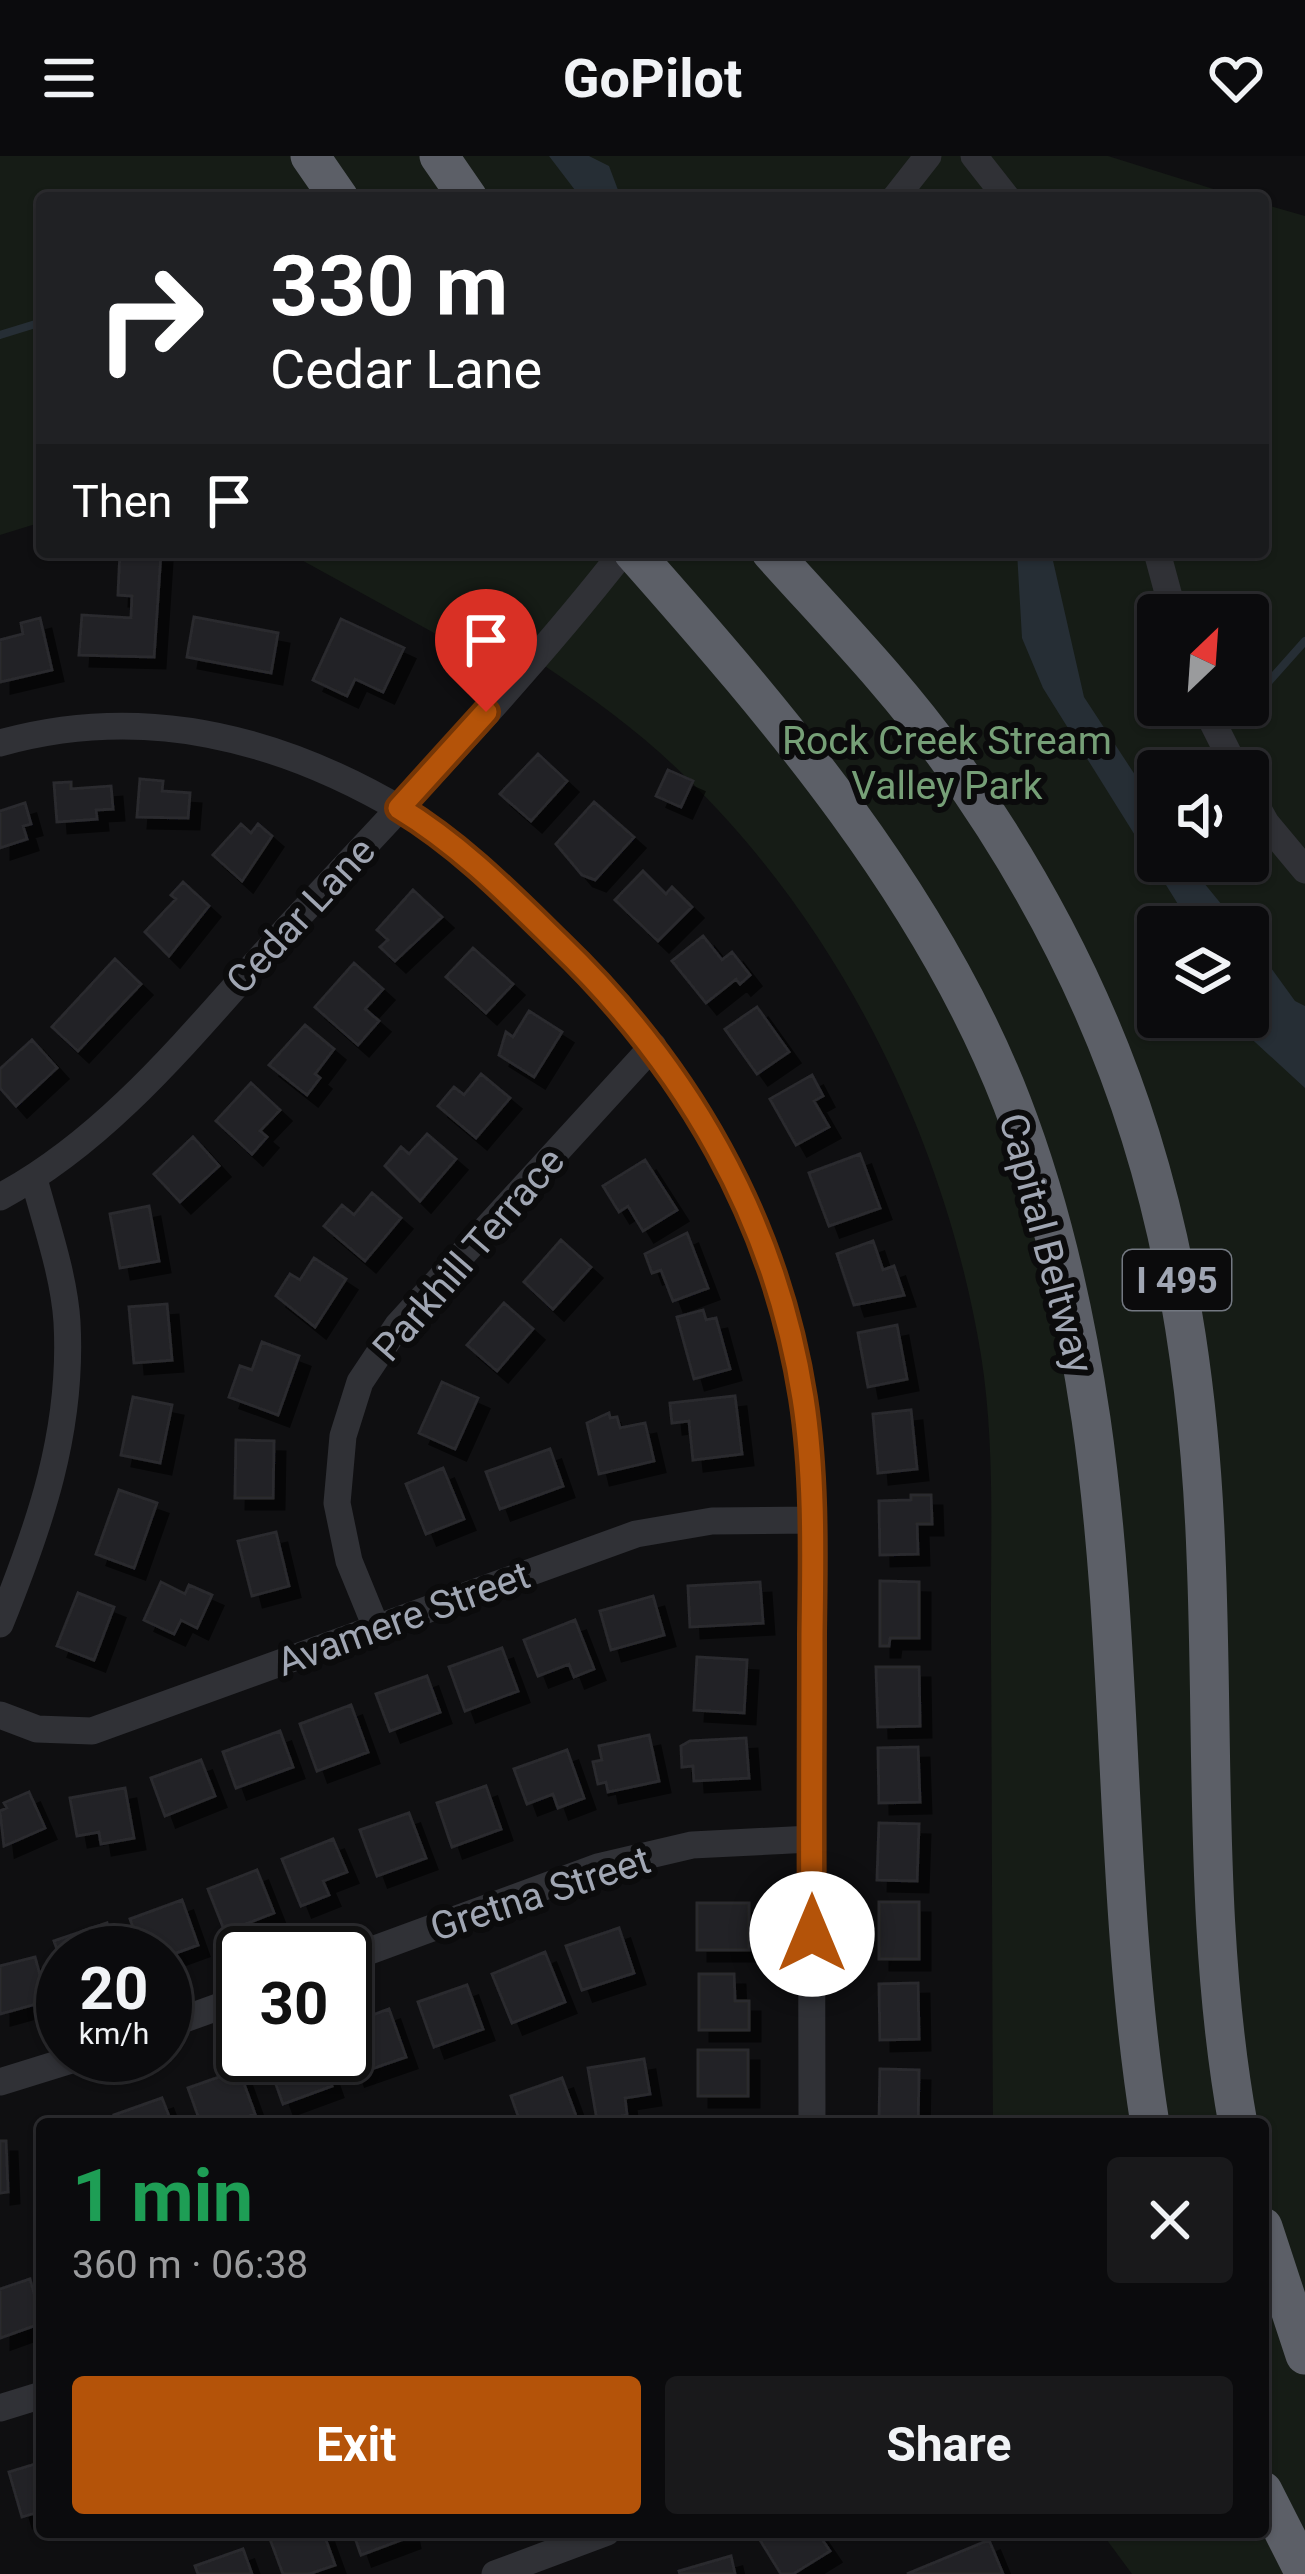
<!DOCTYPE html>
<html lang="en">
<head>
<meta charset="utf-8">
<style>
  body { margin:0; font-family:Roboto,sans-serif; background:#19191b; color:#f1f3f6; height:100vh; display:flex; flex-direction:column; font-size:45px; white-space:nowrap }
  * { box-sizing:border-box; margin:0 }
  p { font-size:39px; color:#9a9b9d }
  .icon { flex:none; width:66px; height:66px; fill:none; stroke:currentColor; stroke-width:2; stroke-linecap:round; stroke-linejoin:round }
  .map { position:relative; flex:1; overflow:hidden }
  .details { position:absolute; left:36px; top:1962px; width:1233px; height:420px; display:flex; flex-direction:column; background:#0b0b0d; border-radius:12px; box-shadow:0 3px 9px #0004,0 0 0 3px #2b2b2e }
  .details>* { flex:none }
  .guide { position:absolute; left:36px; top:36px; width:1233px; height:366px; border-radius:12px; box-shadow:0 3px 9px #0004,0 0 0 3px #2b2b2e; background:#202124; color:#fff; overflow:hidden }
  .needle { width:78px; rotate:25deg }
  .tools { position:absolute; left:1137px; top:438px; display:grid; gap:24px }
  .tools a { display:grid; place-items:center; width:132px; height:132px; border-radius:12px; background:#0b0b0d; box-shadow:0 3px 9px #0004,0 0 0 3px #2b2b2e; font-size:60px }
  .speed { position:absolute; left:36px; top:1770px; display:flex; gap:24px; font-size:60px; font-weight:700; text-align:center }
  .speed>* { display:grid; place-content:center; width:156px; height:156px; border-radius:50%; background:#0b0b0d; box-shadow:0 3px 9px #0004,0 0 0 3px #2b2b2e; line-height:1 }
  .speed small { font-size:30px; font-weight:400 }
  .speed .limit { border:6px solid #111; border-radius:18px; background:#fff; color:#111 }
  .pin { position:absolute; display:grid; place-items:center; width:102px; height:102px; color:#fff; margin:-123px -51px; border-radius:50% 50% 50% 0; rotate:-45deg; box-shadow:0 0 12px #0007 }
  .pin .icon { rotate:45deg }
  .me { position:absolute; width:132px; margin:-66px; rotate:0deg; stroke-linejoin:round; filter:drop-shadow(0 0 9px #0008) }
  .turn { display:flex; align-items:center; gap:42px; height:252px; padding:0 36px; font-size:54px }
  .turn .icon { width:156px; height:156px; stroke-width:2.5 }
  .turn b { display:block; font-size:84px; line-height:102px }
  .then { display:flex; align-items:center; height:114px; padding:0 36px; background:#0003; gap:24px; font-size:45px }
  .round { display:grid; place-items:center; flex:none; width:126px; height:126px; border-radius:12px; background:#19191b }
  .headline { display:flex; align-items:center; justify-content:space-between; height:204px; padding:0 36px }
  h1 { font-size:72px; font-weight:700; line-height:90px; color:#1e9e55 }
  .primary-button { display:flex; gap:24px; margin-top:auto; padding:24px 36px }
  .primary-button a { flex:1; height:138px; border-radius:12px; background:#b45309; color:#fff; font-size:48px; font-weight:700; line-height:138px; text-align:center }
  .primary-button a+a { background:#19191b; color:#f1f3f6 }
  header { display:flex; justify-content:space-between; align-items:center; height:156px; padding:0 36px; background:#0b0b0d; font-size:54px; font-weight:700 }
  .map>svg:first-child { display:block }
</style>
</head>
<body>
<header><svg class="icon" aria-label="menu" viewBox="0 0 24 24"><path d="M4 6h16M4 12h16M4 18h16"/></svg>GoPilot<svg class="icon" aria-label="heart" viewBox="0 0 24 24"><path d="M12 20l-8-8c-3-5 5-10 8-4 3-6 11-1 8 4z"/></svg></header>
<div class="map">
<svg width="1305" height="2418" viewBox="0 0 1305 2418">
  <defs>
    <filter id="shadow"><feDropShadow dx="11" dy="11" stdDeviation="0" flood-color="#0009"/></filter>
  </defs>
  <rect width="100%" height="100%" fill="#0f0f11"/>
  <path fill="#161c16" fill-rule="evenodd" d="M 0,0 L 1108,0 L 1242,42 L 42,42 L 42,366 L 0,379 Z
    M 1263,48 L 1305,60 L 1305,2418 L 1132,2418 L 1101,2376 L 1263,2376 L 1263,1968 L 993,1968 C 992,1808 992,1648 991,1488 C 990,1392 996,1294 981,1199 C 943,968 824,736 644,583 C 600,546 552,515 505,483 L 485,505 L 287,396 L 1263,396 ZM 1158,459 L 1248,459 L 1248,549 L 1158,549 ZM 1158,615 L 1248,615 L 1248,705 L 1158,705 ZM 1158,771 L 1248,771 L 1248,861 L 1158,861 Z"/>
  <path fill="#262e35" d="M 549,0 L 589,0 L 609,10 L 621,42 L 581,42 Z
    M 1017,396 L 1051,396 L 1084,541 L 1158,654 L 1158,705 L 1186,705 L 1240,771 L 1180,771 L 1186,761 L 1043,532 L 1022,482 Z
    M 1248,780 L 1295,845 L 1305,850 L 1305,932 L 1243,875 L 1240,861 L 1248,861 Z"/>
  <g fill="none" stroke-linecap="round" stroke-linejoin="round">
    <path stroke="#262e35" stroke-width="8" d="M 0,179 L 42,166
      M 1248,549 L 1305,485
      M 1179,614 L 1186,607"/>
  </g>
  <path fill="#222225" stroke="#29292d" stroke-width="3" filter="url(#shadow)" d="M 120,396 L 161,396 L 154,501 L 79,499 L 82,459 L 131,462 L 132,440 L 118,439 Z
    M 194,461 L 278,477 L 271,517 L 187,501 Z
    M 40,462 L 52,514 L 0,526 L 0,484 L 23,478 L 21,467 Z
    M 341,463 L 404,492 L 383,536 L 355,523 L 347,540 L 313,524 Z
    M 538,598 L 567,625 L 531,665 L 500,638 Z
    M 668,614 L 693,625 L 681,651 L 656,640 Z
    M 140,623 L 163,625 L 162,635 L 190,637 L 188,662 L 137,661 Z
    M 71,626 L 71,633 L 111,630 L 113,653 L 96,654 L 97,663 L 57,666 L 54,627 Z
    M 594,646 L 634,681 L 595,724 L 582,719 L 556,688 Z
    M 25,647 L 31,668 L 23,670 L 27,683 L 0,692 L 0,655 Z
    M 241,668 L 251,677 L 258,668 L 272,680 L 242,725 L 213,699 Z
    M 643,715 L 666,738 L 672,731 L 692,751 L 658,785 L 615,744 Z
    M 183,726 L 209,750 L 169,800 L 145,776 L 176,743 L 171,739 Z
    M 413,734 L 442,761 L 395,805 L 380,791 L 388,784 L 377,774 Z
    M 703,780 L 722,804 L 732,796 L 750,819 L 740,828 L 736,823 L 706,847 L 672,805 Z
    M 473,792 L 513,828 L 486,857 L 446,821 Z
    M 115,803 L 141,828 L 78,895 L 52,871 Z
    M 354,807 L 383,833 L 365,853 L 379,865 L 358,889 L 315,851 Z
    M 757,851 L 789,896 L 757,918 L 725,873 Z
    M 529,855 L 562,876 L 534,921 L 499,899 L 506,876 L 513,881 Z
    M 305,869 L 334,893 L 315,918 L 320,922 L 307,939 L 269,909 Z
    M 32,884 L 57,912 L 16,950 L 0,932 L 0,913 Z
    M 481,918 L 510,942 L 476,982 L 438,950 L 454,931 L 464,939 Z
    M 812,919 L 823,940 L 814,945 L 829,971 L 796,989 L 770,943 Z
    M 251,927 L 280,954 L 260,975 L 267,981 L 252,998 L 216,965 Z
    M 427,978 L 456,1003 L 420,1045 L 385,1010 L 401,991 L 409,998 Z
    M 193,981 L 219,1010 L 180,1046 L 154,1018 Z
    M 860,998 L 880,1052 L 829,1070 L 809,1017 Z
    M 645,1004 L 677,1054 L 643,1075 L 628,1050 L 619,1056 L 603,1030 Z
    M 372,1037 L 401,1062 L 365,1105 L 324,1070 L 342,1049 L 354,1059 Z
    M 149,1050 L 159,1105 L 120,1112 L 110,1058 Z
    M 687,1077 L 708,1132 L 673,1145 L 661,1114 L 652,1117 L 645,1098 Z
    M 561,1084 L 591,1111 L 553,1153 L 524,1126 Z
    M 873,1085 L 883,1114 L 894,1110 L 904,1139 L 854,1149 L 837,1098 Z
    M 314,1102 L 346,1123 L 315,1171 L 276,1140 L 290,1118 L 300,1124 Z
    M 504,1147 L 533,1173 L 497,1215 L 467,1189 Z
    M 167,1148 L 172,1204 L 134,1207 L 129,1151 Z
    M 703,1154 L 706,1164 L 716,1162 L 730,1213 L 694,1223 L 677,1161 Z
    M 897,1169 L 907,1223 L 868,1231 L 858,1177 Z
    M 262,1186 L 299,1200 L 278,1259 L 229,1241 L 240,1210 L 252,1214 Z
    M 442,1226 L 478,1242 L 455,1293 L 419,1277 Z
    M 735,1240 L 742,1298 L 693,1304 L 689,1265 L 672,1267 L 670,1247 Z
    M 133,1241 L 172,1249 L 160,1307 L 121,1299 Z
    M 911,1254 L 917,1313 L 878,1317 L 873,1258 Z
    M 609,1257 L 610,1262 L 617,1261 L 620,1272 L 645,1267 L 654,1305 L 599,1318 L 587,1267 Z
    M 236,1284 L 274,1285 L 273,1342 L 235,1342 Z
    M 550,1293 L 563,1330 L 500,1353 L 486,1316 Z
    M 443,1312 L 464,1363 L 426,1378 L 406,1328 Z
    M 119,1334 L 157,1347 L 134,1412 L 96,1398 Z
    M 911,1339 L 931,1339 L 932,1368 L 917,1368 L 918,1398 L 880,1399 L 879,1345 L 911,1344 Z
    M 276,1376 L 289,1430 L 252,1440 L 238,1385 Z
    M 880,1425 L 919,1426 L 919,1482 L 890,1482 L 889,1490 L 880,1490 Z
    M 161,1426 L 185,1438 L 189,1429 L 212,1439 L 197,1472 L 181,1464 L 174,1478 L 144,1464 Z
    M 760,1426 L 763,1467 L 690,1471 L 688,1430 Z
    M 78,1437 L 114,1451 L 94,1504 L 57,1490 Z
    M 653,1440 L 664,1479 L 611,1494 L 600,1455 Z
    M 575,1464 L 594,1513 L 574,1521 L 569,1508 L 538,1520 L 524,1484 Z
    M 502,1492 L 518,1535 L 465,1555 L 449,1511 Z
    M 697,1501 L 747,1504 L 744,1557 L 694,1554 Z
    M 876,1511 L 919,1511 L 920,1570 L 878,1571 Z
    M 427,1520 L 440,1556 L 390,1575 L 376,1538 Z
    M 351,1549 L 368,1596 L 317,1615 L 300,1568 Z
    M 280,1575 L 293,1611 L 236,1632 L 223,1596 Z
    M 649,1579 L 659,1625 L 608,1636 L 606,1626 L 598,1628 L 593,1606 L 602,1604 L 599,1590 Z
    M 746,1582 L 749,1622 L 694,1625 L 693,1610 L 682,1611 L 681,1590 L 690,1585 Z
    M 918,1591 L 920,1646 L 879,1647 L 878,1592 Z
    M 567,1594 L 584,1642 L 558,1652 L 553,1638 L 527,1648 L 514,1613 Z
    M 201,1604 L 215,1640 L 165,1660 L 151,1622 Z
    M 486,1630 L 501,1673 L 452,1691 L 437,1647 Z
    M 125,1632 L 134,1682 L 101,1688 L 99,1676 L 77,1680 L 70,1642 Z
    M 29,1636 L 45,1672 L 4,1690 L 0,1655 L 7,1652 L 4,1647 Z
    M 409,1657 L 426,1702 L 377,1720 L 360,1674 Z
    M 879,1667 L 919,1668 L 917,1725 L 877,1724 Z
    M 333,1683 L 347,1716 L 323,1725 L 329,1739 L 301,1750 L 282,1703 Z
    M 257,1714 L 274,1757 L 225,1776 L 208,1733 Z
    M 182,1744 L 198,1789 L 165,1801 L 165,1797 L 142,1797 L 130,1763 Z
    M 879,1746 L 919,1746 L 919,1803 L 879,1803 Z
    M 697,1747 L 749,1747 L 749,1794 L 697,1794 Z
    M 107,1767 L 117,1797 L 63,1797 L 63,1810 L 54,1785 Z
    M 619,1772 L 634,1817 L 582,1834 L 566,1790 Z
    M 545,1796 L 565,1846 L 512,1867 L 492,1818 Z
    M 35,1801 L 47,1845 L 0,1858 L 0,1810 Z
    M 699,1818 L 734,1818 L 735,1845 L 749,1845 L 749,1874 L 699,1874 Z
    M 918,1827 L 919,1883 L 880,1884 L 879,1828 Z
    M 467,1829 L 483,1873 L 434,1891 L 418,1846 Z
    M 389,1853 L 406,1901 L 354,1919 L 345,1893 L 345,1869 Z
    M 698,1894 L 748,1894 L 748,1940 L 698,1940 Z
    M 278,1899 L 321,1899 L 332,1930 L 283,1948 L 267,1903 Z
    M 644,1903 L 650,1938 L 625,1942 L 627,1959 L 597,1964 L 588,1912 Z
    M 880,1913 L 919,1914 L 918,1968 L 879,1968 Z
    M 239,1914 L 255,1958 L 227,1968 L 201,1968 L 188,1932 Z
    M 562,1922 L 579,1968 L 521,1968 L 511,1940 Z
    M 162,1942 L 172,1968 L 117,1968 L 114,1959 Z
    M 0,1985 L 6,1985 L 8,2036 L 0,2037 Z
    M 30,2123 L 42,2167 L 0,2182 L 0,2133 Z
    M 42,2306 L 42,2355 L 22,2361 L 9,2316 Z
    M 289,2376 L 323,2376 L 335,2409 L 309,2418 L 283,2418 L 270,2383 Z
    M 353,2376 L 408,2376 L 409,2381 L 361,2399 Z
    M 773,2376 L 817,2376 L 830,2395 L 793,2418 L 781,2418 L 760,2384 Z
    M 989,2384 L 1003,2418 L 907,2418 Z
    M 243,2393 L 252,2418 L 198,2418 L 195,2410 Z
    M 731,2400 L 735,2418 L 680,2418 L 679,2415 Z"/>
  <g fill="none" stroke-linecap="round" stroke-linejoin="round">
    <path stroke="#303136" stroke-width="27" d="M 974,0 L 1007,42
      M 895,42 L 928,0
      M 1157,396 L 1174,459
      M 1204,549 L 1237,615
      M 0,587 C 144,547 279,581 405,656 C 463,691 507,738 555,784 C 688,912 772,1058 803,1241 C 820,1345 812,1456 812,1562 C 811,1697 812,1833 812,1968
      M 1248,635 L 1266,667 L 1305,714
      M 0,1041 C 114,980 198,870 284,776 C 399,652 519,529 623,396
      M 0,1468 C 40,1369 73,1275 67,1166 C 64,1119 46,1068 34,1023
      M 376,1471 L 349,1405 L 337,1347 L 343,1280 L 360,1226 L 398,1169 L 653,890
      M 0,1559 L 37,1573 L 92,1575 L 636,1378 L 712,1365 L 813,1364
      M 345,1804 L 598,1711 L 692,1689 L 811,1683
      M 165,1870 L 243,1842
      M 0,1926 L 87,1899
      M 0,2252 L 42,2239
      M 495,2418 L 607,2376"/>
    <path stroke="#5c5f67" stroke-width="39" d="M 310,0 L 339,42
      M 439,0 L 468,42
      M 633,396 C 779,561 931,738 1012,947 C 1051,1048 1075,1155 1091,1263 C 1125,1497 1113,1734 1150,1968
      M 771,396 C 831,463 896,529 948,602 C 1128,851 1195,1094 1206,1399 C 1214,1589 1204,1780 1238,1968
      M 1263,2071 L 1305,2199
      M 1263,2335 L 1305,2418"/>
  </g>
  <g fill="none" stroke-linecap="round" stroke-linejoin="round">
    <defs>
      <path id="route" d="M 486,556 L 399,652 C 460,689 507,737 558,787 C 687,911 775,1063 803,1242 C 815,1319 813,1400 812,1478 C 812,1578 811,1678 812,1778"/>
    </defs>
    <use href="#route" stroke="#753606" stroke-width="30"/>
    <use href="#route" stroke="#b45309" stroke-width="21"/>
  </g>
  <g text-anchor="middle" stroke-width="12" stroke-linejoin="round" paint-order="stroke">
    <rect fill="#0b0b0c" stroke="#737881" stroke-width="3" x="1123" y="1094" width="108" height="60" rx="9"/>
    <g font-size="36" font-weight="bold" fill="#a0a6b3">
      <text x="1177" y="1137">I 495</text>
    </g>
    <g font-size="39" fill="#769f77" stroke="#0b0b0c">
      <text x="947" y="598">Rock Creek Stream<tspan x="947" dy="45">Valley Park</tspan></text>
    </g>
    <g font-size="39" fill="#a0a6b3" stroke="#0b0b0c">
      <text transform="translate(300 759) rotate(-47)" y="14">Cedar Lane</text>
      <text transform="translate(1047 1087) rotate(75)" y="14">Capital Beltway</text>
      <text transform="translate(468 1098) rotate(-49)" y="14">Parkhill Terrace</text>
      <text transform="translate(403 1462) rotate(-20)" y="14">Avamere Street</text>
      <text transform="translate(540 1737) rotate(-18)" y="14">Gretna Street</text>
    </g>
  </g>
</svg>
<div class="tools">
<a><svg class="needle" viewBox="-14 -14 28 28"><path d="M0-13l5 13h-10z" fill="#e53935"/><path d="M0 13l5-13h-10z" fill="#9a9b9d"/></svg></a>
<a><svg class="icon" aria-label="sound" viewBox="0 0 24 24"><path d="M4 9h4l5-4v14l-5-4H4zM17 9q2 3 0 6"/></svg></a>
<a><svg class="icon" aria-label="layers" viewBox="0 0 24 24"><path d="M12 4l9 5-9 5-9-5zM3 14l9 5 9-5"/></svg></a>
</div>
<div class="speed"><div>20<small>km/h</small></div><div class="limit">30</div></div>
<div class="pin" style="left:486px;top:556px;background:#d93025"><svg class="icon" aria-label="arrive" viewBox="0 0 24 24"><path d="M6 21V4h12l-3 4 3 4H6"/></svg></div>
<svg class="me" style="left:812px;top:1778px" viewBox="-20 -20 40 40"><circle r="19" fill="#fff"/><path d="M0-13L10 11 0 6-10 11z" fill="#b45309"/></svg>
<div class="guide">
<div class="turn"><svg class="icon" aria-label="right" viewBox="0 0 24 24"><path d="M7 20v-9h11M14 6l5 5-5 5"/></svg><div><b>330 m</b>Cedar Lane</div></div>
<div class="then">Then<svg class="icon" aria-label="arrive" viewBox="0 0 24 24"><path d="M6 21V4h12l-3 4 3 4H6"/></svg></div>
</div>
<section class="details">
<div class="headline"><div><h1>1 min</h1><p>360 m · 06:38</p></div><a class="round"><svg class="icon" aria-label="close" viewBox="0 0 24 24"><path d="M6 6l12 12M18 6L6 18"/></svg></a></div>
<div class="primary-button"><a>Exit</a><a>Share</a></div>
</section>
</div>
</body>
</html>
